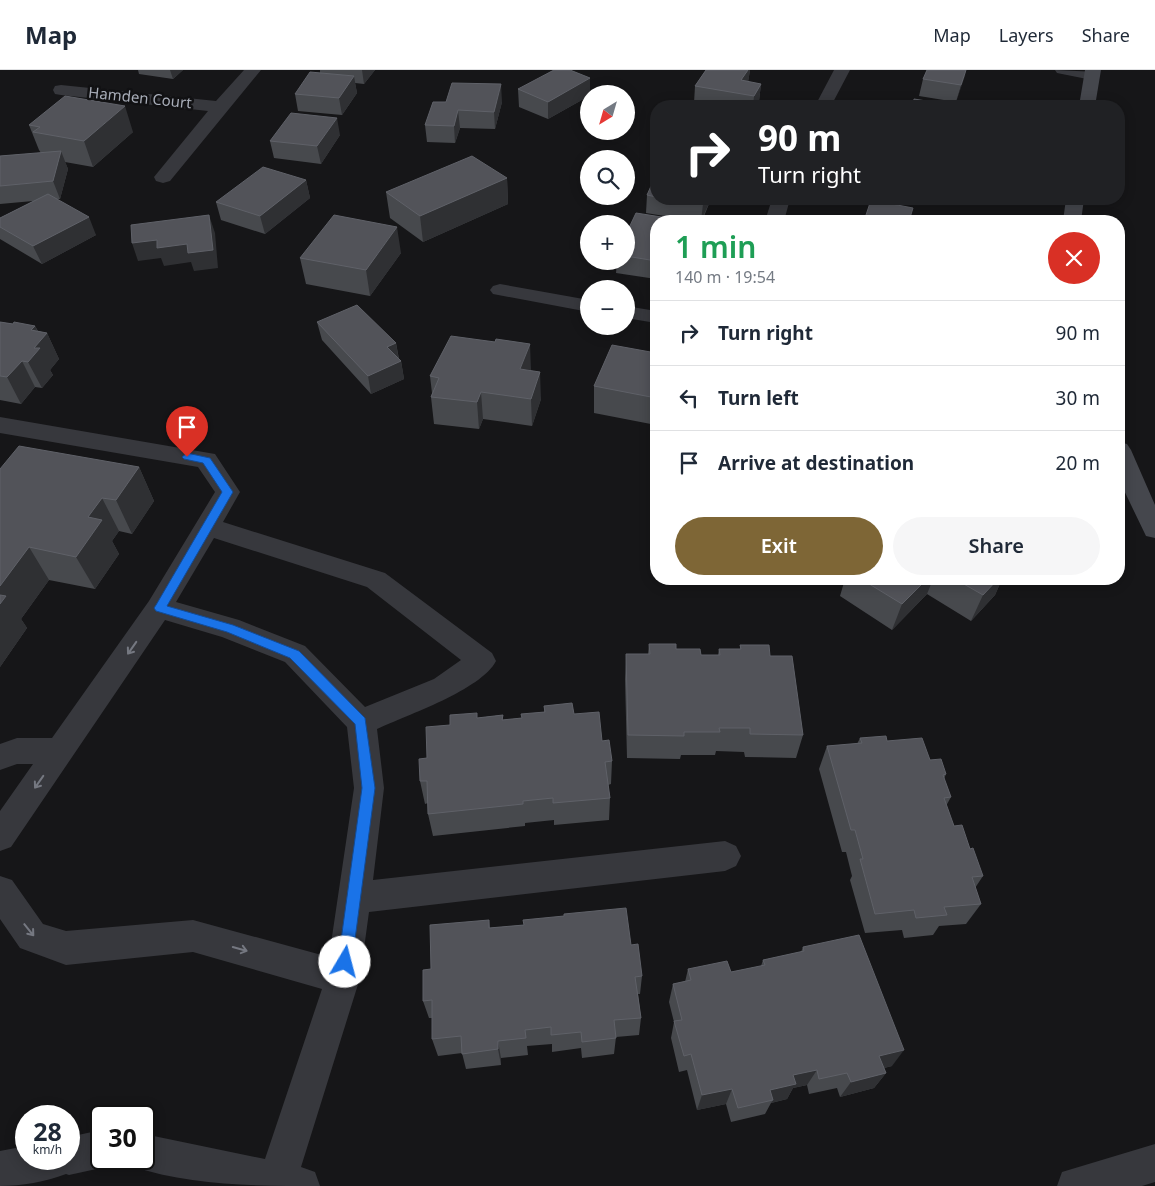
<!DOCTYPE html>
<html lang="en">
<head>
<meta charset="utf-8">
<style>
  body { margin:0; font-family:"Noto Sans",sans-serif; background:#f6f6f7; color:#1f2937; height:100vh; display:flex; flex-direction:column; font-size:19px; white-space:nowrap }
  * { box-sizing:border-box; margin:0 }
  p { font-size:16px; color:#747a83 }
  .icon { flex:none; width:28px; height:28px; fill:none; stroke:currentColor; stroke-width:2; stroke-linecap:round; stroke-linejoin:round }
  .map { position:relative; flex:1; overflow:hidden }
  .panel { position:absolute; left:650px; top:145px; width:475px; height:370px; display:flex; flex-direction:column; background:#fff; border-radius:20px; box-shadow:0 2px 12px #0003 }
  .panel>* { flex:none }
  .guide { position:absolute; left:650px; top:30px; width:475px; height:105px; border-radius:20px; box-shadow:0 2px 12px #0003; background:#202124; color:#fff; overflow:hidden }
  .needle { width:32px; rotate:217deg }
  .controls { position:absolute; left:580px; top:15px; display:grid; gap:10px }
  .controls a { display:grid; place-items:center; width:55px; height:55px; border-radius:50%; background:#fff; box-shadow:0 2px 12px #0003; font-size:25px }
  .speed { position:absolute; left:15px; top:1035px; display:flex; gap:10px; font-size:25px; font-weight:700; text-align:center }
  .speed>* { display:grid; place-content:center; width:65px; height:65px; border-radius:50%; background:#fff; box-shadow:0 2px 12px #0003; line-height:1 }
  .speed small { font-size:12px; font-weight:400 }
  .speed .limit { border:2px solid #111; border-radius:8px; background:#fff; color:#111 }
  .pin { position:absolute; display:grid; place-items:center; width:42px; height:42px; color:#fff; margin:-51px -21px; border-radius:50% 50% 50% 0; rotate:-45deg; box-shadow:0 0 5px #0007 }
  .pin .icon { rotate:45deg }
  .me { position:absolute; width:55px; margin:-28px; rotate:8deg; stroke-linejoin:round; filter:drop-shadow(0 0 4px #0008) }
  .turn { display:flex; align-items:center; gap:18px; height:105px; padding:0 25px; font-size:22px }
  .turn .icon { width:65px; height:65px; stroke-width:2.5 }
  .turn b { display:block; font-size:35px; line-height:42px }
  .round { display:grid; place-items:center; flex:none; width:52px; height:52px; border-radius:26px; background:#f6f6f7 }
  .head { display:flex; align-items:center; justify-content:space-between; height:85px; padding:0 25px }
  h1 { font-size:30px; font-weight:600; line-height:38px; color:#1e9e55 }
  .primary-button { display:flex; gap:10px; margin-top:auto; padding:10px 25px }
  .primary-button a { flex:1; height:58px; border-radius:30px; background:#7e6636; color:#fff; font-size:20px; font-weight:600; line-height:58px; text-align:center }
  .primary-button a+a { background:#f6f6f7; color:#1f2937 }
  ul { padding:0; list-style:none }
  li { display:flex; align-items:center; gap:15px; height:65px; padding:0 25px; border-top:1px solid #e0e1e3 }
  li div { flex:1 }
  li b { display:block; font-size:19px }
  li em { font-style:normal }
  header { display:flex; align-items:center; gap:30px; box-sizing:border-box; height:70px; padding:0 25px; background:#fff; border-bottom:1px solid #e0e1e3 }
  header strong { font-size:24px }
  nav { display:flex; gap:28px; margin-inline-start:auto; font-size:18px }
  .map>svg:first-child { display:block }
</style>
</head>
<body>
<header>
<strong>Map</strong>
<nav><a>Map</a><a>Layers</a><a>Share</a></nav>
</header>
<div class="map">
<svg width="1155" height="1116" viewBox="0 0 1155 1116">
  <rect width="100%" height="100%" fill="#161618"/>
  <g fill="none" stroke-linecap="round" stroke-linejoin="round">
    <path fill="#37383d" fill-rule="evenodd" d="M 244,0 L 261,0 L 170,111 L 163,113 L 156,111 L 154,107 L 208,41 L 61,25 L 55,24 L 53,20 L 55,16 L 61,15 L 216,31 Z
      M 834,0 L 850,0 L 831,36 L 815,36 Z
      M 1055,0 L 1098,2 L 1100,5 L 1098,8 L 1092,10 L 1057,3 Z
      M 772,129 L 790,129 L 784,151 L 765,151 Z
      M 500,214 L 589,230 L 589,242 L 493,224 L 490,220 L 493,216 Z
      M 626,236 L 656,241 L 656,253 L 626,248 Z
      M 0,347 L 215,384 L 240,422 L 223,452 L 385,503 L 492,583 L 496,591 C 481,620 407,645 377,659 L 384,718 L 373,810 L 725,771 L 736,776 L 741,786 L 736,796 L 725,801 L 369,842 L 360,908 L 301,1097 L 315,1102 L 320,1116 C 257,1116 191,1116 131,1096 L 127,1089 L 144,1089 L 144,1064 L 265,1089 L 322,919 L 193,882 L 66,895 L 20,878 L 0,849 L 0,806 L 12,810 L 43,854 L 66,861 L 193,850 L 329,887 L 354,718 L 347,657 L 285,592 L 222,567 L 165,550 L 11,777 L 0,781 L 0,741 L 33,694 L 17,694 L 0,700 L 0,674 L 17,668 L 52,668 L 149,531 L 215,422 L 198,397 L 0,363 ZM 214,468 L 367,517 L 461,590 L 434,609 L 365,637 L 305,576 L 239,550 L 176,532 Z
      M 101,1060 L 101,1089 L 116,1089 L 114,1092 L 101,1098 L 69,1105 L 66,1104 C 45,1112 22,1116 0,1116 L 0,1081 L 26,1076 L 26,1089 L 69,1089 L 69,1067 Z
      M 1155,1074 L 1155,1112 L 1142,1116 L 1057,1116 L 1062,1102 Z"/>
    <path fill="#45474d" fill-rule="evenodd" d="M 1085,0 L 1101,0 L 1095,36 L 1079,36 Z
      M 1066,129 L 1084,129 L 1081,151 L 1063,151 Z
      M 1119,372 L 1127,374 L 1131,380 L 1155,435 L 1155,468 L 1146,466 L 1119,410 Z"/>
  </g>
  <path fill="#47494d" d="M 138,0 L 183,0 L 173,9 L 139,4 Z
    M 320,0 L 375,0 L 364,14 L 355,13 L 357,23 L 342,45 L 298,41 L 295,24 L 320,3 Z
    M 706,0 L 750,0 L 748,12 L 761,14 L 759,31 L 756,36 L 712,36 L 694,33 L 695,16 Z
    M 927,0 L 966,0 L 956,32 L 919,26 L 923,9 Z
    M 518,19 L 589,24 L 589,26 L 548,49 L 519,37 Z
    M 446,32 L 502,32 L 495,59 L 460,58 L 455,73 L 427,72 L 425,55 Z
    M 29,55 L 133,62 L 93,97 L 65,92 L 68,99 L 60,129 L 57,129 L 96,165 L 42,194 L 0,169 L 0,148 L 33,131 L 0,134 L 0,86 L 41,83 L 39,80 Z
    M 340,65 L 321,94 L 274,88 L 270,71 Z
    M 656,105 L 656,129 L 711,129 L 702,151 L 695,151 L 646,143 L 647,125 Z
    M 507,108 L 508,134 L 423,172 L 390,148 L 386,122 Z
    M 306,110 L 310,128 L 265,164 L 221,150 L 216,132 Z
    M 890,129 L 922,129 L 921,134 Z
    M 656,151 L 656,209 L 616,203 L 617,191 L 626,191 L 626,164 Z
    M 401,183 L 370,226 L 306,214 L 300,188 Z
    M 0,252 L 13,254 L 35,256 L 38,261 L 47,263 L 59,289 L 50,300 L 53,305 L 42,318 L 35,317 L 21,334 L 0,330 Z
    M 317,252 L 396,273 L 399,289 L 401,291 L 404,309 L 371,324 L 322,270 Z
    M 656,283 L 656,355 L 594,343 L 594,316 Z
    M 531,301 L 541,329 L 532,356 L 483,349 L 479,359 L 434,354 L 431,327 L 432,323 L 430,306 Z
    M 139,397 L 154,431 L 132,464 L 119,461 L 112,471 L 119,484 L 95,519 L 49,510 L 21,549 L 27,558 L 0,597 L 0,399 Z
    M 845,509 L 1002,509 L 995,525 L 971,551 L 927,524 L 892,560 L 840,526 Z
    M 649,574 L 676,579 L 701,585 L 718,585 L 719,579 L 740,579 L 740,575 L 770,586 L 803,665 L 796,688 L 745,687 L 744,682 L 716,681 L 715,685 L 681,685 L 680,689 L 627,688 L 625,609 L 626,584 L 648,584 Z
    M 544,636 L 574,644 L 602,671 L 612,691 L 611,714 L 608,715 L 610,728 L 609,750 L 554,755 L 554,750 L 525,753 L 525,756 L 433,766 L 428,744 L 428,733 L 425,734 L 420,711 L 427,688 L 450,655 L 477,643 L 477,648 L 503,645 L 503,650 L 521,648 L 544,642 Z
    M 860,668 L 887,671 L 930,690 L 946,704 L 944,709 L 951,727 L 946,736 L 954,756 L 970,779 L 983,806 L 975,818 L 981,834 L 966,854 L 939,856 L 933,865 L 904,868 L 902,860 L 865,863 L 850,810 L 852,806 L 846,782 L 842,782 L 819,699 L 827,676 L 857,674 Z
    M 564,844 L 631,875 L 642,906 L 640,924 L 638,924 L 641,948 L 639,965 L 616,967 L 614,984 L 582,988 L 581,978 L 552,982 L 552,974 L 527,976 L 528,985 L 501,988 L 501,995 L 466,999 L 462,983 L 438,986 L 432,969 L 432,948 L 429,948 L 423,931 L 431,899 L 489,850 L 490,858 L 524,855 L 564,846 Z
    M 803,877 L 892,996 L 884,998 L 886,1003 L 874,1018 L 840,1027 L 837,1018 L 809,1024 L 807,1015 L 793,1018 L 787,1029 L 771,1033 L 765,1044 L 731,1052 L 726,1034 L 697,1040 L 687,1000 L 679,1002 L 671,968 L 674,952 L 669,932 L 673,914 L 685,912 L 688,899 L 731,902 L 761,896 L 763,890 L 801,882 Z"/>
  <path fill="#2f3033" d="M 170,0 L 183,0 L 173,9 Z
    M 362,0 L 375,0 L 364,14 Z
    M 748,0 L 750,0 L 748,13 L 741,10 Z
    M 966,0 L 965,6 L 956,32 Z
    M 354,6 L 357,23 L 342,45 L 339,28 Z
    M 590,8 L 590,24 L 589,24 L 589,26 L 548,49 L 548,32 Z
    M 501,14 L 502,32 L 495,59 L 494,42 Z
    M 761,14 L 759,31 L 756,36 L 753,36 L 754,26 Z
    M 125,36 L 133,62 L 93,97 L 84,71 Z
    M 458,40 L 460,58 L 455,73 L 454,56 Z
    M 337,48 L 340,65 L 321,94 L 317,76 Z
    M 61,81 L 68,99 L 60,129 L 53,111 Z
    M 507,108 L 508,134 L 423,172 L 420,146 Z
    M 306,110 L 310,128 L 265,164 L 260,146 Z
    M 705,129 L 711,129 L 701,151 L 703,134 Z
    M 209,145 L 215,163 L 218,198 L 194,201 L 191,192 L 164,196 L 161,188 L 138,191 L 132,173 Z
    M 89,147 L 96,165 L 42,194 L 33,176 Z
    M 397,157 L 401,183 L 370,226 L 366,200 Z
    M 35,256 L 41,269 L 47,263 L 59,289 L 50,300 L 53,305 L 42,318 L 28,292 L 31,260 Z
    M 396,273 L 399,291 L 387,277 Z
    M 530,274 L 531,300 L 520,299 Z
    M 22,291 L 35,317 L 21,334 L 7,307 Z
    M 401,291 L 404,309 L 371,324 L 368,306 Z
    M 540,302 L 541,329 L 532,356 L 531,329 Z
    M 481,322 L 483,349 L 479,359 L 477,332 Z
    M 139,397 L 154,431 L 132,464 L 116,430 Z
    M 102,428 L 119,461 L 112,471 L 119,484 L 95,519 L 76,487 L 88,447 Z
    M 29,477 L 49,510 L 21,549 L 27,558 L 0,597 L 0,516 Z
    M 927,509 L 933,509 L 927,524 L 892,560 L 902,534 Z
    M 998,509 L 1002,509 L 995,525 L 971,551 L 983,525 Z
    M 498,971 L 501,988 L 501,995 L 498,979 Z
    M 904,980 L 892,996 L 867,1002 L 879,986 Z
    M 817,1000 L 807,1015 L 793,1018 L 787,1029 L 771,1033 L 773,1030 L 770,1020 L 793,1005 Z
    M 886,1003 L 874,1018 L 840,1027 L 851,1012 Z
    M 732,1019 L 726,1034 L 697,1040 L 702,1025 Z"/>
  <path fill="#525359" stroke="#5f6168" d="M 554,0 L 570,0 L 590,8 L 548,32 L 518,19 Z
    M 706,0 L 748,0 L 741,10 L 761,14 L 754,26 L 695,16 Z
    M 927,0 L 966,0 L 961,15 L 923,9 Z
    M 310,2 L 354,6 L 339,28 L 295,24 Z
    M 452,13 L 501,14 L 494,42 L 458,40 L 454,56 L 425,55 L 433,32 L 446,32 Z
    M 65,26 L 125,36 L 84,71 L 33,62 L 40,57 L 29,55 Z
    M 914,29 L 951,35 L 951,36 L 913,36 Z
    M 691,34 L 706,36 L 689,36 Z
    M 291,43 L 337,48 L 317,76 L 270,71 Z
    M 61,81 L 53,111 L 0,116 L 0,86 Z
    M 472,86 L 507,108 L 420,146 L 386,122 Z
    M 263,97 L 306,110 L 260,146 L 216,132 Z
    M 656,105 L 656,127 L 647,125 Z
    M 48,124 L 89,147 L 33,176 L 0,157 L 0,148 Z
    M 668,129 L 705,129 L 703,134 Z
    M 871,130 L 913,138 L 909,151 L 864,151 Z
    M 636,143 L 687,151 L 656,151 L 656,191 L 626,186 L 626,164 Z
    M 209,145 L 213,180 L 188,183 L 187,174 L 157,178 L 157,170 L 132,173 L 131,155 Z
    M 334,145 L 397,157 L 366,200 L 300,188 Z
    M 357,235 L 396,273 L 387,277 L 401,291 L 368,306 L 317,252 Z
    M 0,252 L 13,254 L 14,252 L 35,256 L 31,260 L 47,263 L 34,278 L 40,278 L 28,292 L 22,291 L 7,307 L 0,306 Z
    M 451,266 L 495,272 L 496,269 L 530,274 L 520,299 L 540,302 L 531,329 L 481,322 L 477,332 L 431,327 L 439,308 L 430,306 Z
    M 612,275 L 656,283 L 656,328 L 594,316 Z
    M 19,376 L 139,397 L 116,430 L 102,428 L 88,447 L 102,450 L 76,487 L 29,477 L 0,516 L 0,399 Z
    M 861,509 L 927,509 L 902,534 Z
    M 955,509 L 998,509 L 983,525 Z
    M 0,525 L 6,526 L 0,534 Z
    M 649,574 L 676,574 L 676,579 L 700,579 L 701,585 L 720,585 L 719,579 L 741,579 L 740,575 L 769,575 L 770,586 L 792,586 L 803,665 L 750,664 L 750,658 L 719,658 L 720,662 L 684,662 L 684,666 L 628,665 L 626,584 L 650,584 Z
    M 572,633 L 574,644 L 599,642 L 602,671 L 609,670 L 612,691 L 605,692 L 610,728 L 553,733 L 553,728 L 523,731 L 523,734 L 428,744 L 427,711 L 420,711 L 419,689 L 427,688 L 426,657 L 450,655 L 450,645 L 477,643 L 477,648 L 503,645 L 502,650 L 522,648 L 521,644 L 545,642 L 544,636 Z
    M 886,666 L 887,671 L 922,668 L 930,690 L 941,689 L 946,704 L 943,705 L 951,727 L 944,728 L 954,756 L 962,755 L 970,779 L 973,778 L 983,806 L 972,807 L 981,834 L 944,837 L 947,845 L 916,848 L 914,840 L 875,844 L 860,789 L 863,789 L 855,760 L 851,760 L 827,676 L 862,673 L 860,668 Z
    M 626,838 L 631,875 L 638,874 L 642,906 L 635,907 L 641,948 L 614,950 L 616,968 L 582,972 L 581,962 L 551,965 L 551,957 L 525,960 L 526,968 L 498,971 L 498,979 L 462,984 L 461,966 L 432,969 L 432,930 L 423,931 L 423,900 L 431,899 L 430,855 L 489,850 L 489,858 L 524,855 L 523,850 L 564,846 L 564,844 Z
    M 859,865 L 904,980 L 879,986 L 886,1003 L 851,1012 L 847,1003 L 819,1009 L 817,1000 L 793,1005 L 796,1014 L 770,1020 L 773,1030 L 738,1038 L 732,1019 L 702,1025 L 691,984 L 684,986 L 674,951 L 682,950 L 673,914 L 691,910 L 688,899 L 727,891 L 731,902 L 765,895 L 763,890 L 804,881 L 803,877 Z"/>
  <defs><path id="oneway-shaft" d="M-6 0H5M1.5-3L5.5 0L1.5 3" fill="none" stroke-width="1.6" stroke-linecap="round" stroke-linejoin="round" transform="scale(1.25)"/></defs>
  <g stroke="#757881">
    <use href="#oneway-shaft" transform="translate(132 578) rotate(125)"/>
    <use href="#oneway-shaft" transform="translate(39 712) rotate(125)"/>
    <use href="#oneway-shaft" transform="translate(29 860) rotate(51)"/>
    <use href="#oneway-shaft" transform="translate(240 879) rotate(16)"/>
  </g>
  <path fill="#1a73e8" stroke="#114b97" d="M 187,383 L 210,388 L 233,422 L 167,536 L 233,555 L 299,581 L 365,648 L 375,718 L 352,892 L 350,897 L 345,899 L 340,897 L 338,892 L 362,718 L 355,654 L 290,588 L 227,562 L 156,541 L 154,538 L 156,535 L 222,422 L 203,393 L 184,389 L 182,387 Z"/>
  <g text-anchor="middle" stroke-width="5" stroke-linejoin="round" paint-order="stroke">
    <g font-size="15" fill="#a8adb8" stroke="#111113">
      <text transform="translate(140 28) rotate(6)" y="5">Hamden Court</text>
    </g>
  </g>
</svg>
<div class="controls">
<a><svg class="needle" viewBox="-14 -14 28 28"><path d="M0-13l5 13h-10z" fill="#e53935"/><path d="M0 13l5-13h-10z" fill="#747a83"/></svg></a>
<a><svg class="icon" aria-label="search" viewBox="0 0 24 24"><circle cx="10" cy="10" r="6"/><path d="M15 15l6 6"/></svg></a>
<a>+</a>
<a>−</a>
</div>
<div class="speed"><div>28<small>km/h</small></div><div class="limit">30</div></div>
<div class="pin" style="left:187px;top:387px;background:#d93025"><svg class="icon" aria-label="arrive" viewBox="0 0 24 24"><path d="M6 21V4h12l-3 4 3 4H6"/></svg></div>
<svg class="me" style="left:345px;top:892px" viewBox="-20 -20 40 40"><circle r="19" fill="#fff"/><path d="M0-13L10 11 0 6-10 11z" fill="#1a73e8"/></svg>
<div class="guide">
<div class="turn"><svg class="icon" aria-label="right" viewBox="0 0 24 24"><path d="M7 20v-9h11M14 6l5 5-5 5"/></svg><div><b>90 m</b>Turn right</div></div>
</div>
<section class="panel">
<div class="head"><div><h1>1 min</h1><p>140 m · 19:54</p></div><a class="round" style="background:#d93025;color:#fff"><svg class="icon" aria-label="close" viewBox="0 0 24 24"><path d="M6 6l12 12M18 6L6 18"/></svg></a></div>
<ul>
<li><svg class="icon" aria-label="right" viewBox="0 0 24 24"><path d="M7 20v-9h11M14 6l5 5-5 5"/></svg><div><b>Turn right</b></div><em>90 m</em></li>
<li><svg class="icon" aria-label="left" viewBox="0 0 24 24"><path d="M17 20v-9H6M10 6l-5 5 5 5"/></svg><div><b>Turn left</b></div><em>30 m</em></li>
<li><svg class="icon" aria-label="arrive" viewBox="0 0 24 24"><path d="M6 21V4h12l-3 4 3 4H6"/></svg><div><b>Arrive at destination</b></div><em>20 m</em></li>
</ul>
<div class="primary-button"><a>Exit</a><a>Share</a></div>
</section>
</div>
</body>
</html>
